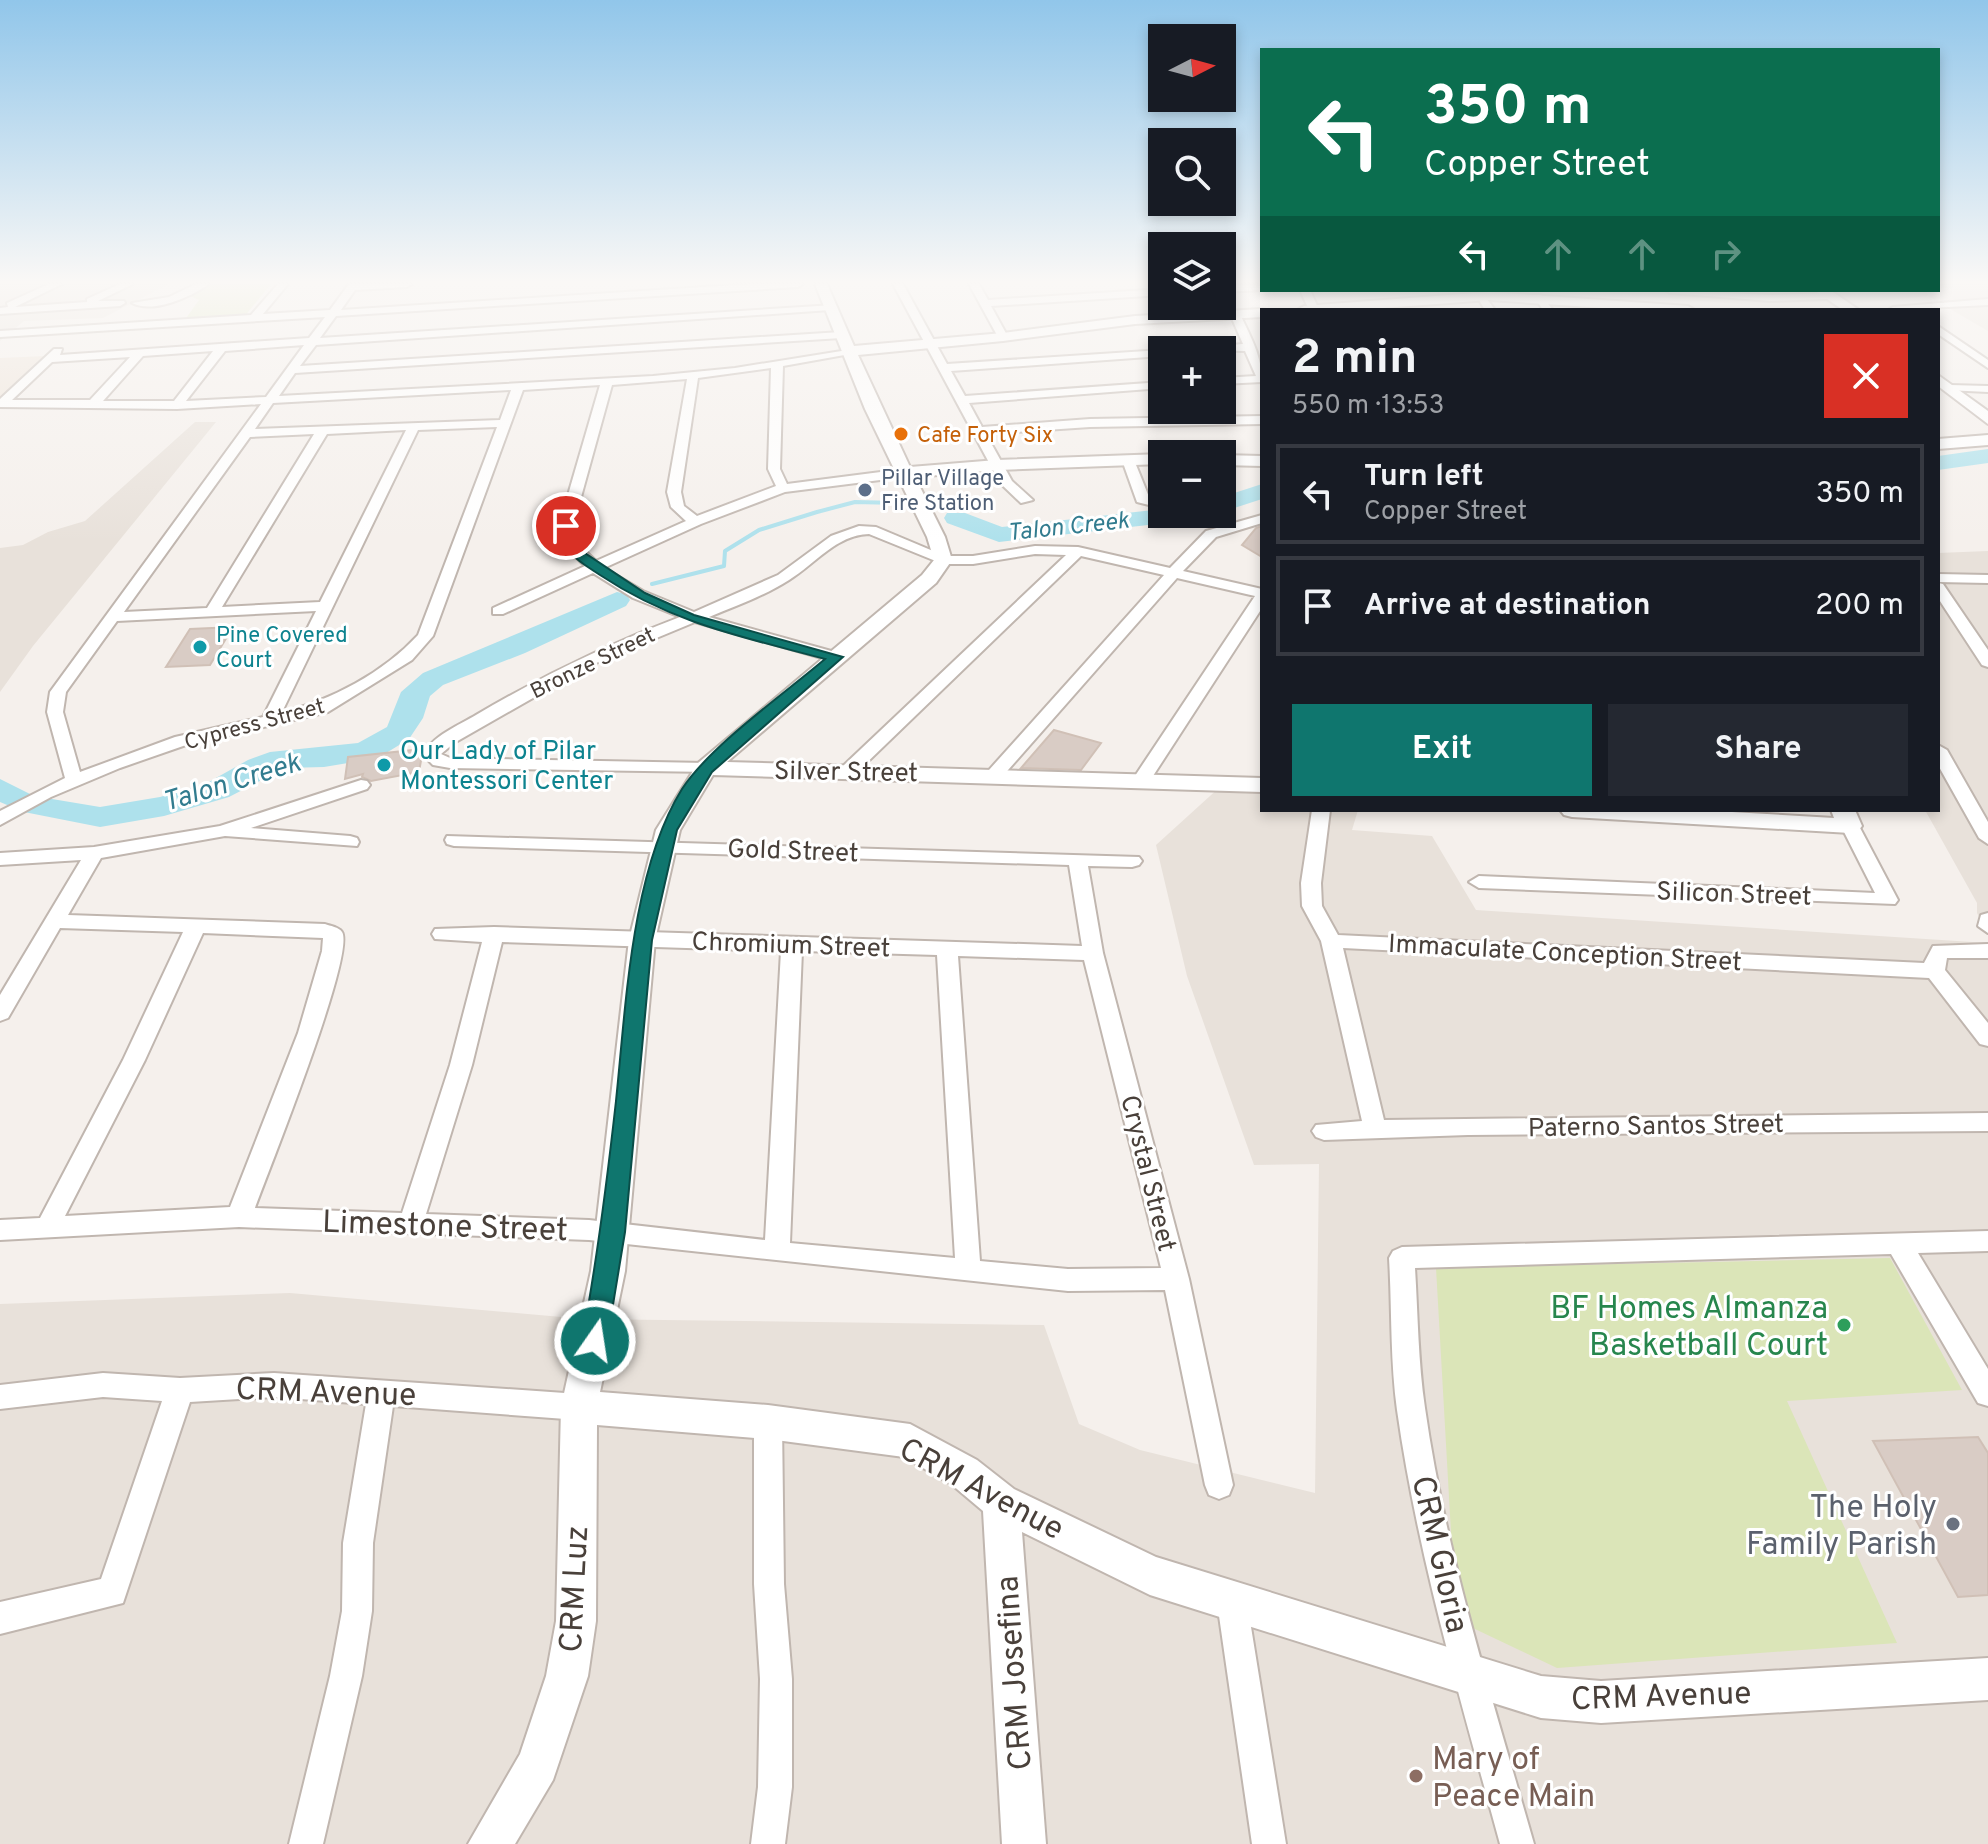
<!DOCTYPE html>
<html lang="en">
<head>
<meta charset="utf-8">
<style>
  body { margin:0; font-family:Overpass,sans-serif; background:#242831; color:#f1f3f6; height:100vh; display:flex; flex-direction:column; font-size:30px; white-space:nowrap }
  * { box-sizing:border-box; margin:0 }
  p { font-size:26px; color:#9ea1a6 }
  .icon { flex:none; width:44px; height:44px; fill:none; stroke:currentColor; stroke-width:2; stroke-linecap:round; stroke-linejoin:round }
  .map { position:relative; flex:1; overflow:hidden }
  .drawer { position:absolute; left:1260px; top:308px; width:680px; height:504px; display:flex; flex-direction:column; background:#171b24; border-radius:0px; box-shadow:0 4px 12px #0003 }
  .drawer>* { flex:none }
  .hud { position:absolute; left:1260px; top:48px; width:680px; height:244px; border-radius:0px; box-shadow:0 4px 12px #0003; background:#0b6e4f; color:#fff; overflow:hidden }
  .needle { width:52px; rotate:84deg }
  .fabs { position:absolute; left:1148px; top:24px; display:grid; gap:16px }
  .fabs a { display:grid; place-items:center; width:88px; height:88px; border-radius:0px; background:#171b24; box-shadow:0 4px 12px #0003; font-size:40px }
  .pin { position:absolute; display:grid; place-items:center; width:68px; height:68px; color:#fff; margin:-34px; border:4px solid #fff; border-radius:50%; box-shadow:0 2px 8px #0007 }
  .me { position:absolute; width:88px; margin:-44px; rotate:13deg; stroke-linejoin:round; filter:drop-shadow(0 0 6px #0008) }
  .turn { display:flex; align-items:center; gap:28px; height:168px; padding:0 32px; font-size:36px }
  .turn .icon { width:104px; height:104px; stroke-width:2.5 }
  .turn b { display:block; font-size:56px; line-height:68px }
  .lanes { display:flex; align-items:center; height:76px; padding:0 32px; background:#0003; justify-content:center; gap:40px; direction:ltr }
  .lanes .off { opacity:.35 }
  .round { display:grid; place-items:center; flex:none; width:84px; height:84px; border-radius:0px; background:#242831 }
  .overview { display:flex; align-items:center; justify-content:space-between; height:136px; padding:0 32px }
  h1 { font-size:48px; font-weight:700; line-height:60px }
  .cta { display:flex; gap:16px; margin-top:auto; padding:16px 32px }
  .cta a { flex:1; height:92px; border-radius:0px; background:#0f766e; color:#fff; font-size:32px; font-weight:700; line-height:92px; text-align:center }
  .cta a+a { background:#242831; color:#f1f3f6 }
  ul { padding:0; list-style:none }
  li { display:flex; align-items:center; gap:24px; height:100px; margin:0 16px 12px; padding:0 16px; border:4px solid #363941; border-radius:0px }
  li div { flex:1 }
  li b { display:block; font-size:30px }
  li em { font-style:normal }
  .map>svg:first-child { display:block }
</style>
</head>
<body>
<div class="map">
<svg width="1988" height="1844" viewBox="0 0 1988 1844">
  <rect width="100%" height="100%" fill="#f5f0ec"/>
  <path fill="#e8e1da" d="M 0,284 L 169,284 L 103,318 L 24,321 L 0,341 Z
    M 1938,284 L 1988,284 L 1988,331 L 1928,296 L 1797,309 L 1569,290 L 1938,290 Z
    M 195,422 L 216,422 L 33,646 L 0,692 L 0,548 L 23,545 L 48,532 L 85,521 Z
    M 1988,551 L 1988,934 L 1977,913 L 1977,903 L 1925,810 L 1938,810 L 1938,553 Z
    M 1221,786 L 1262,790 L 1262,810 L 1358,810 L 1352,830 L 1432,836 L 1476,910 L 1988,943 L 1988,1844 L 0,1844 L 0,1304 L 290,1293 L 584,1319 L 1044,1325 L 1079,1424 L 1140,1450 L 1315,1493 L 1319,1164 L 1254,1165 L 1187,976 L 1156,845 Z"/>
  <path fill="#ede2d7" d="M 46,356 L 1,399 L 0,399 L 0,358 Z"/>
  <path fill="#dbe5b8" d="M 212,284 L 271,284 L 244,317 L 184,321 L 199,300 L 190,296 Z
    M 1890,1258 L 1962,1390 L 1787,1401 L 1897,1643 L 1557,1668 L 1456,1620 L 1436,1268 Z"/>
  <g fill="none" stroke-linecap="round" stroke-linejoin="round">
    <path stroke="#aee1ec" stroke-width="4" d="M 652,584 L 724,566 L 725,551 L 759,530 L 817,512 L 855,502 L 898,503"/>
    <path fill="#aee1ec" fill-rule="evenodd" d="M 1988,449 L 1988,463 L 1938,470 L 1938,456 Z
      M 1262,484 L 1262,499 L 1222,512 L 1222,497 Z
      M 1162,509 L 1162,514 L 1195,514 L 1192,519 L 1183,521 L 999,542 L 947,523 L 944,518 L 947,513 L 965,513 L 1002,527 Z
      M 617,592 L 626,594 L 630,600 L 626,606 L 525,653 L 443,685 L 430,696 L 423,718 L 409,739 L 378,758 L 324,767 L 285,768 L 229,797 L 164,816 L 100,827 L 24,812 L 0,802 L 0,779 L 34,796 L 100,807 L 160,797 L 207,783 L 248,760 L 270,752 L 358,743 L 387,727 L 401,692 L 423,673 Z"/>
  </g>
  <path fill="#d9ccc5" stroke="#d0c0b6" stroke-width="2" d="M 1262,526 L 1262,557 L 1242,545 L 1256,528 Z
    M 233,627 L 210,665 L 166,667 L 190,629 Z
    M 1054,730 L 1101,743 L 1081,770 L 1021,768 Z
    M 423,749 L 419,772 L 371,781 L 362,777 L 363,774 L 345,779 L 348,757 Z
    M 1978,1437 L 1988,1453 L 1988,1595 L 1958,1597 L 1873,1441 Z"/>
  <g fill="none" stroke-linecap="round" stroke-linejoin="round">
    <defs>
      <path id="minor" d="M 49,284 L 62,284 L 15,307 L 87,302 L 87,299 L 120,284 L 133,284 L 98,301 L 124,301 L 125,303 L 120,306 L 0,314 L 0,308 L 8,307 L 7,303 Z
        M 196,284 L 209,284 C 191,297 153,314 132,303 L 169,297 Z
        M 278,284 L 288,284 L 263,314 L 330,310 L 349,284 L 412,284 L 407,287 L 355,290 L 341,310 L 751,284 L 803,284 L 798,287 L 336,316 L 320,338 L 834,305 L 835,307 L 830,310 L 316,345 L 300,366 L 841,332 L 846,335 L 841,338 L 295,373 L 279,396 L 653,376 L 735,368 L 854,349 L 855,351 L 850,354 L 783,366 L 780,469 L 787,484 L 904,469 L 910,473 L 904,477 L 785,492 L 701,524 L 604,568 L 643,591 L 694,612 L 778,575 L 831,536 L 859,526 L 876,527 L 945,556 L 973,556 L 1035,546 L 1078,547 L 1170,568 L 1206,531 L 1262,515 L 1262,523 L 1216,537 L 1183,571 L 1262,589 L 1262,608 L 1151,779 L 1142,784 L 1133,779 L 1255,596 L 1177,578 L 1001,778 L 989,778 L 986,774 L 989,770 L 1164,575 L 1081,556 L 855,774 L 849,775 L 840,770 L 843,766 L 1066,555 L 1035,554 L 973,564 L 943,564 L 869,534 C 836,535 815,564 789,580 C 764,596 736,606 709,617 L 842,654 L 842,660 L 836,662 L 695,622 L 589,666 L 454,743 L 441,754 L 450,758 L 706,763 L 712,764 L 715,768 L 712,772 L 450,768 L 433,765 L 423,755 C 433,735 458,726 476,715 C 542,676 608,644 680,617 L 633,598 L 593,573 L 503,614 L 493,614 L 493,608 L 585,566 L 570,551 L 559,526 L 600,385 L 523,390 L 433,636 L 412,660 L 328,712 L 186,745 L 120,768 L 51,797 L 0,825 L 0,811 L 65,778 L 47,712 L 50,692 L 261,404 L 177,409 L 0,407 L 0,399 L 54,349 L 62,349 L 60,355 L 309,338 L 325,317 L 0,337 L 0,331 L 251,315 ZM 304,345 L 266,397 L 186,401 L 225,351 ZM 213,351 L 174,401 L 103,401 L 143,356 ZM 130,357 L 90,400 L 12,400 L 52,362 ZM 771,368 L 768,469 L 776,486 L 697,516 L 684,506 L 681,492 L 698,378 ZM 687,379 L 667,492 L 671,507 L 686,521 L 596,561 L 583,549 L 573,526 L 612,385 ZM 511,390 L 500,420 L 255,429 L 273,403 ZM 497,427 L 418,635 C 384,672 331,701 282,712 L 418,430 ZM 406,430 L 320,602 L 222,607 L 327,434 ZM 314,434 L 207,608 L 124,612 L 250,437 ZM 316,611 L 263,717 L 175,737 L 80,772 L 63,712 L 66,692 L 117,621 Z
        M 893,284 L 903,284 L 947,364 L 1162,350 L 1163,350 L 1162,356 L 951,371 L 965,396 L 1162,382 L 1162,388 L 969,403 L 982,427 L 1090,419 L 1262,416 L 1262,424 L 1090,427 L 986,434 L 1012,481 L 1033,500 L 1021,503 L 1000,483 Z
        M 969,284 L 979,284 L 988,300 L 1162,289 L 1162,295 L 991,306 L 1008,337 L 1003,340 L 998,337 Z
        M 1262,284 L 1262,290 L 1222,292 L 1222,286 Z
        M 1300,290 L 1310,290 L 1319,310 L 1309,310 Z
        M 1665,290 L 1770,295 L 1830,293 L 1835,296 L 1830,299 L 1770,301 L 1670,293 Z
        M 1476,295 L 1484,295 L 1495,310 L 1485,310 Z
        M 1533,295 L 1541,295 L 1553,310 L 1543,310 Z
        M 1988,299 L 1988,305 L 1888,310 L 1893,307 Z
        M 1235,311 L 1240,314 C 1251,338 1262,356 1262,382 L 1222,384 L 1222,378 L 1256,376 L 1245,351 L 1202,350 L 1207,347 L 1243,344 L 1230,314 Z
        M 1938,326 L 1988,360 L 1988,368 L 1938,334 Z
        M 1950,385 L 1988,386 L 1988,392 L 1946,390 L 1944,388 Z
        M 1128,456 L 1134,460 L 1151,502 L 1149,505 L 1137,502 L 1122,460 Z
        M 1938,574 L 1988,575 L 1988,583 L 1938,582 Z
        M 1938,583 L 1943,584 L 1988,650 L 1988,667 L 1982,665 L 1938,598 Z
        M 1938,745 L 1947,750 L 1988,822 L 1988,844 L 1979,838 L 1938,765 Z
        M 361,780 L 367,781 L 370,785 L 367,789 L 251,828 L 350,836 L 357,838 L 359,842 L 357,846 L 225,836 L 101,858 L 68,915 L 325,924 C 330,926 339,927 342,932 C 356,953 268,1172 255,1208 L 402,1213 L 450,1065 L 482,942 L 435,939 L 432,934 L 435,929 L 494,927 L 1082,946 L 1069,865 L 454,846 L 447,844 L 445,840 L 447,836 L 1139,857 L 1142,861 L 1139,865 L 1132,867 L 1088,866 L 1103,953 L 1189,1279 L 1233,1485 L 1229,1495 L 1219,1499 L 1209,1495 L 1205,1485 L 1165,1290 L 1068,1291 L 589,1240 L 239,1227 L 0,1240 L 0,1220 L 40,1218 L 123,1060 L 183,932 L 60,928 L 8,1018 L 0,1021 L 0,995 L 81,860 L 0,865 L 0,853 L 94,847 L 220,826 ZM 203,933 L 323,938 L 322,951 L 298,1033 L 230,1207 L 65,1216 L 145,1060 ZM 502,942 L 781,951 L 765,1240 L 589,1220 L 426,1214 L 472,1065 ZM 802,951 L 937,955 L 955,1258 L 790,1243 ZM 958,956 L 1084,960 L 1161,1268 L 1068,1269 L 980,1261 Z
        M 1312,810 L 1330,810 L 1321,883 L 1322,906 L 1338,935 L 1924,963 L 1933,946 L 1988,944 L 1988,958 L 1947,958 L 1945,970 L 1988,1023 L 1988,1046 L 1980,1044 L 1929,978 L 1343,948 L 1384,1120 L 1988,1113 L 1988,1131 L 1468,1135 L 1324,1140 L 1316,1137 L 1312,1131 L 1316,1125 L 1362,1121 L 1321,941 L 1302,906 L 1301,883 Z
        M 1850,820 L 1859,826 L 1898,900 L 1895,904 L 1479,888 L 1469,882 L 1479,876 L 1875,893 L 1841,826 Z
        M 1988,913 L 1988,933 L 1978,926 L 1981,915 Z
        M 1988,1231 L 1988,1251 L 1918,1253 L 1988,1369 L 1988,1406 L 1978,1403 L 1891,1254 L 1415,1268 C 1418,1315 1418,1361 1425,1408 C 1446,1556 1493,1700 1534,1844 L 1500,1844 C 1461,1701 1418,1558 1397,1410 C 1390,1360 1392,1309 1389,1258 L 1393,1251 L 1402,1247 Z
        M 103,1373 L 180,1378 L 274,1373 L 579,1394 L 589,1398 L 593,1407 L 589,1416 L 579,1420 L 393,1406 L 373,1543 L 372,1611 L 362,1676 L 323,1844 L 289,1844 L 330,1676 L 342,1611 L 343,1543 L 366,1404 L 274,1397 L 190,1402 L 123,1603 L 0,1634 L 0,1602 L 101,1579 L 162,1401 L 103,1397 L 0,1409 L 0,1385 Z
        M 768,1409 L 778,1413 L 782,1422 L 784,1584 L 792,1679 L 792,1787 L 785,1844 L 751,1844 L 758,1787 L 760,1679 L 754,1584 L 754,1422 L 758,1413 Z
        M 1232,1587 L 1243,1591 L 1247,1602 L 1286,1844 L 1252,1844 L 1217,1602 L 1221,1591 Z"/>
      <path id="tertiary" d="M 815,284 L 827,284 L 854,346 L 1003,333 L 1135,316 L 1262,309 L 1266,310 L 1262,310 L 1262,317 L 1135,324 L 1003,341 L 858,355 L 910,467 L 997,460 L 1162,454 L 1162,464 L 997,470 L 915,477 L 945,537 L 952,560 L 936,583 L 727,762 L 1262,778 L 1262,792 L 713,775 L 680,830 L 655,940 L 625,1271 L 600,1392 L 768,1405 L 910,1424 L 977,1460 L 1014,1489 L 1156,1557 L 1541,1676 L 1601,1681 L 1988,1658 L 1988,1700 L 1601,1723 L 1541,1718 L 1150,1595 L 1022,1532 L 1046,1844 L 1002,1844 L 983,1511 L 951,1484 L 904,1457 L 768,1439 L 597,1425 L 596,1621 L 588,1676 L 553,1780 L 515,1844 L 468,1844 L 520,1754 L 546,1676 L 556,1621 L 561,1407 L 591,1271 L 629,940 L 656,830 L 698,763 L 922,575 L 934,560 L 927,537 L 865,409 Z
        M 1814,290 L 1830,290 L 1859,310 L 1843,310 Z
        M 1489,292 L 1688,306 L 1695,310 L 1631,310 L 1489,300 L 1357,310 L 1297,310 L 1304,306 Z
        M 1938,375 L 1988,411 L 1988,424 L 1938,386 Z
        M 1988,435 L 1988,445 L 1938,449 L 1938,439 Z
        M 1222,455 L 1262,456 L 1262,466 L 1222,465 Z
        M 1560,810 L 1697,810 L 1834,818 L 1831,810 L 1855,810 L 1862,826 L 1858,831 L 1850,833 L 1572,817 L 1564,815 Z"/>
    </defs>
    <use href="#minor" stroke="#c0b6af" stroke-width="4"/>
    <use href="#tertiary" stroke="#c0b6af" stroke-width="4"/>
    <use href="#minor" fill="#fff" fill-rule="evenodd"/>
    <use href="#tertiary" fill="#fff" fill-rule="evenodd"/>
  </g>
  <linearGradient id="sky" x2="0" y2="1"><stop stop-color="#91c6ea"/><stop offset="0.52" stop-color="#faf8f6"/><stop offset="1" stop-color="#faf8f6" stop-opacity="0"/></linearGradient>
  <rect width="1988" height="542" fill="url(#sky)"/>
  <path fill="#0f766e" stroke="#0a4d48" stroke-width="2" d="M 566,522 L 572,526 L 579,549 L 645,593 L 694,615 L 843,657 L 712,772 L 677,830 L 652,940 L 625,1232 L 607,1341 L 603,1348 L 595,1351 L 586,1348 L 582,1341 C 597,1261 607,1182 616,1101 C 626,1006 631,871 682,789 C 710,746 784,694 825,659 C 743,637 672,623 600,575 C 579,561 562,553 560,526 Z"/>
  <circle fill="#e8710a" stroke="#fff" stroke-width="3" cx="901" cy="434" r="8"/>
  <circle fill="#5c6f8a" stroke="#fff" stroke-width="3" cx="865" cy="490" r="8"/>
  <g fill="#0f9aa8" stroke="#fff" stroke-width="3">
    <circle cx="200" cy="647" r="8"/>
    <circle cx="384" cy="765" r="8"/>
  </g>
  <circle fill="#2e9e5b" stroke="#fff" stroke-width="3" cx="1844" cy="1325" r="8"/>
  <circle fill="#6b7280" stroke="#fff" stroke-width="3" cx="1953" cy="1524" r="8"/>
  <circle fill="#8d6e63" stroke="#fff" stroke-width="3" cx="1416" cy="1776" r="8"/>
  <g text-anchor="middle" stroke-width="6" stroke-linejoin="round" paint-order="stroke">
    <g font-size="22" fill="#c56008" stroke="#fff" text-anchor="start">
      <text x="917" y="442">Cafe Forty Six</text>
    </g>
    <g font-size="22" fill="#4e5e75" stroke="#fff" text-anchor="start">
      <text x="881" y="485">Pillar Village<tspan x="881" dy="25">Fire Station</tspan></text>
    </g>
    <g font-size="22" fill="#0d838f" stroke="#fff" text-anchor="start">
      <text x="216" y="642">Pine Covered<tspan x="216" dy="25">Court</tspan></text>
    </g>
    <g font-size="22" fill="#49403a" stroke="#fff">
      <text transform="translate(592 662) rotate(-26)" y="8">Bronze Street</text>
      <text transform="translate(254 723) rotate(-15)" y="8">Cypress Street</text>
    </g>
    <g font-size="24" font-style="italic" fill="#327c8f" stroke="#fff">
      <text transform="translate(1068 526) rotate(-6)" y="8">Talon Creek</text>
    </g>
    <g font-size="26" fill="#0d838f" stroke="#fff" text-anchor="start">
      <text x="400" y="759">Our Lady of Pilar<tspan x="400" dy="30">Montessori Center</tspan></text>
    </g>
    <g font-size="26" fill="#49403a" stroke="#fff">
      <text transform="translate(846 771) rotate(1)" y="9">Silver Street</text>
      <text transform="translate(793 850) rotate(2)" y="9">Gold Street</text>
      <text transform="translate(1734 893) rotate(2)" y="9">Silicon Street</text>
      <text transform="translate(791 944) rotate(2)" y="9">Chromium Street</text>
      <text transform="translate(1565 952) rotate(3)" y="9">Immaculate Conception Street</text>
      <text transform="translate(1656 1125) rotate(-1)" y="9">Paterno Santos Street</text>
      <text transform="translate(1149 1173) rotate(76)" y="9">Crystal Street</text>
    </g>
    <g font-size="28" font-style="italic" fill="#327c8f" stroke="#fff">
      <text transform="translate(231 781) rotate(-17)" y="10">Talon Creek</text>
    </g>
    <g font-size="32" fill="#49403a" stroke="#fff">
      <text transform="translate(445 1225) rotate(2)" y="11">Limestone Street</text>
      <text transform="translate(326 1391) rotate(2)" y="11">CRM Avenue</text>
      <text transform="translate(982 1488) rotate(28)" y="11">CRM Avenue</text>
      <text transform="translate(1441 1554) rotate(77)" y="11">CRM Gloria</text>
      <text transform="translate(573 1589) rotate(-87)" y="11">CRM Luz</text>
      <text transform="translate(1013 1673) rotate(-94)" y="11">CRM Josefina</text>
      <text transform="translate(1661 1695) rotate(-2)" y="11">CRM Avenue</text>
    </g>
    <g font-size="32" fill="#27864d" stroke="#fff" text-anchor="end">
      <text x="1828" y="1318">BF Homes Almanza<tspan x="1828" dy="37">Basketball Court</tspan></text>
    </g>
    <g font-size="32" fill="#5b616d" stroke="#fff" text-anchor="end">
      <text x="1937" y="1517">The Holy<tspan x="1937" dy="37">Family Parish</tspan></text>
    </g>
    <g font-size="32" fill="#785e54" stroke="#fff" text-anchor="start">
      <text x="1432" y="1769">Mary of<tspan x="1432" dy="37">Peace Main</tspan></text>
    </g>
  </g>
</svg>
<div class="fabs">
<a><svg class="needle" viewBox="-14 -14 28 28"><path d="M0-13l5 13h-10z" fill="#e53935"/><path d="M0 13l5-13h-10z" fill="#9ea1a6"/></svg></a>
<a><svg class="icon" aria-label="search" viewBox="0 0 24 24"><circle cx="10" cy="10" r="6"/><path d="M15 15l6 6"/></svg></a>
<a><svg class="icon" aria-label="layers" viewBox="0 0 24 24"><path d="M12 4l9 5-9 5-9-5zM3 14l9 5 9-5"/></svg></a>
<a>+</a>
<a>−</a>
</div>
<div class="pin" style="left:566px;top:526px;background:#d93025"><svg class="icon" aria-label="arrive" viewBox="0 0 24 24"><path d="M6 21V4h12l-3 4 3 4H6"/></svg></div>
<svg class="me" style="left:595px;top:1341px" viewBox="-20 -20 40 40"><circle r="17" fill="#0f766e" stroke="#fff" stroke-width="3"/><path d="M0-11L8 9 0 5-8 9z" fill="#fff"/></svg>
<div class="hud">
<div class="turn"><svg class="icon" aria-label="left" viewBox="0 0 24 24"><path d="M17 20v-9H6M10 6l-5 5 5 5"/></svg><div><b>350 m</b>Copper Street</div></div>
<div class="lanes"><svg class="icon" aria-label="left" viewBox="0 0 24 24"><path d="M17 20v-9H6M10 6l-5 5 5 5"/></svg><svg class="icon off" aria-label="ahead" viewBox="0 0 24 24"><path d="M12 20V5M6 11l6-6 6 6"/></svg><svg class="icon off" aria-label="ahead" viewBox="0 0 24 24"><path d="M12 20V5M6 11l6-6 6 6"/></svg><svg class="icon off" aria-label="right" viewBox="0 0 24 24"><path d="M7 20v-9h11M14 6l5 5-5 5"/></svg></div>
</div>
<section class="drawer">
<div class="overview"><div><h1>2 min</h1><p>550 m · 13:53</p></div><a class="round" style="background:#d93025;color:#fff"><svg class="icon" aria-label="close" viewBox="0 0 24 24"><path d="M6 6l12 12M18 6L6 18"/></svg></a></div>
<ul>
<li><svg class="icon" aria-label="left" viewBox="0 0 24 24"><path d="M17 20v-9H6M10 6l-5 5 5 5"/></svg><div><b>Turn left</b><p>Copper Street</p></div><em>350 m</em></li>
<li><svg class="icon" aria-label="arrive" viewBox="0 0 24 24"><path d="M6 21V4h12l-3 4 3 4H6"/></svg><div><b>Arrive at destination</b></div><em>200 m</em></li>
</ul>
<div class="cta"><a>Exit</a><a>Share</a></div>
</section>
</div>
</body>
</html>
